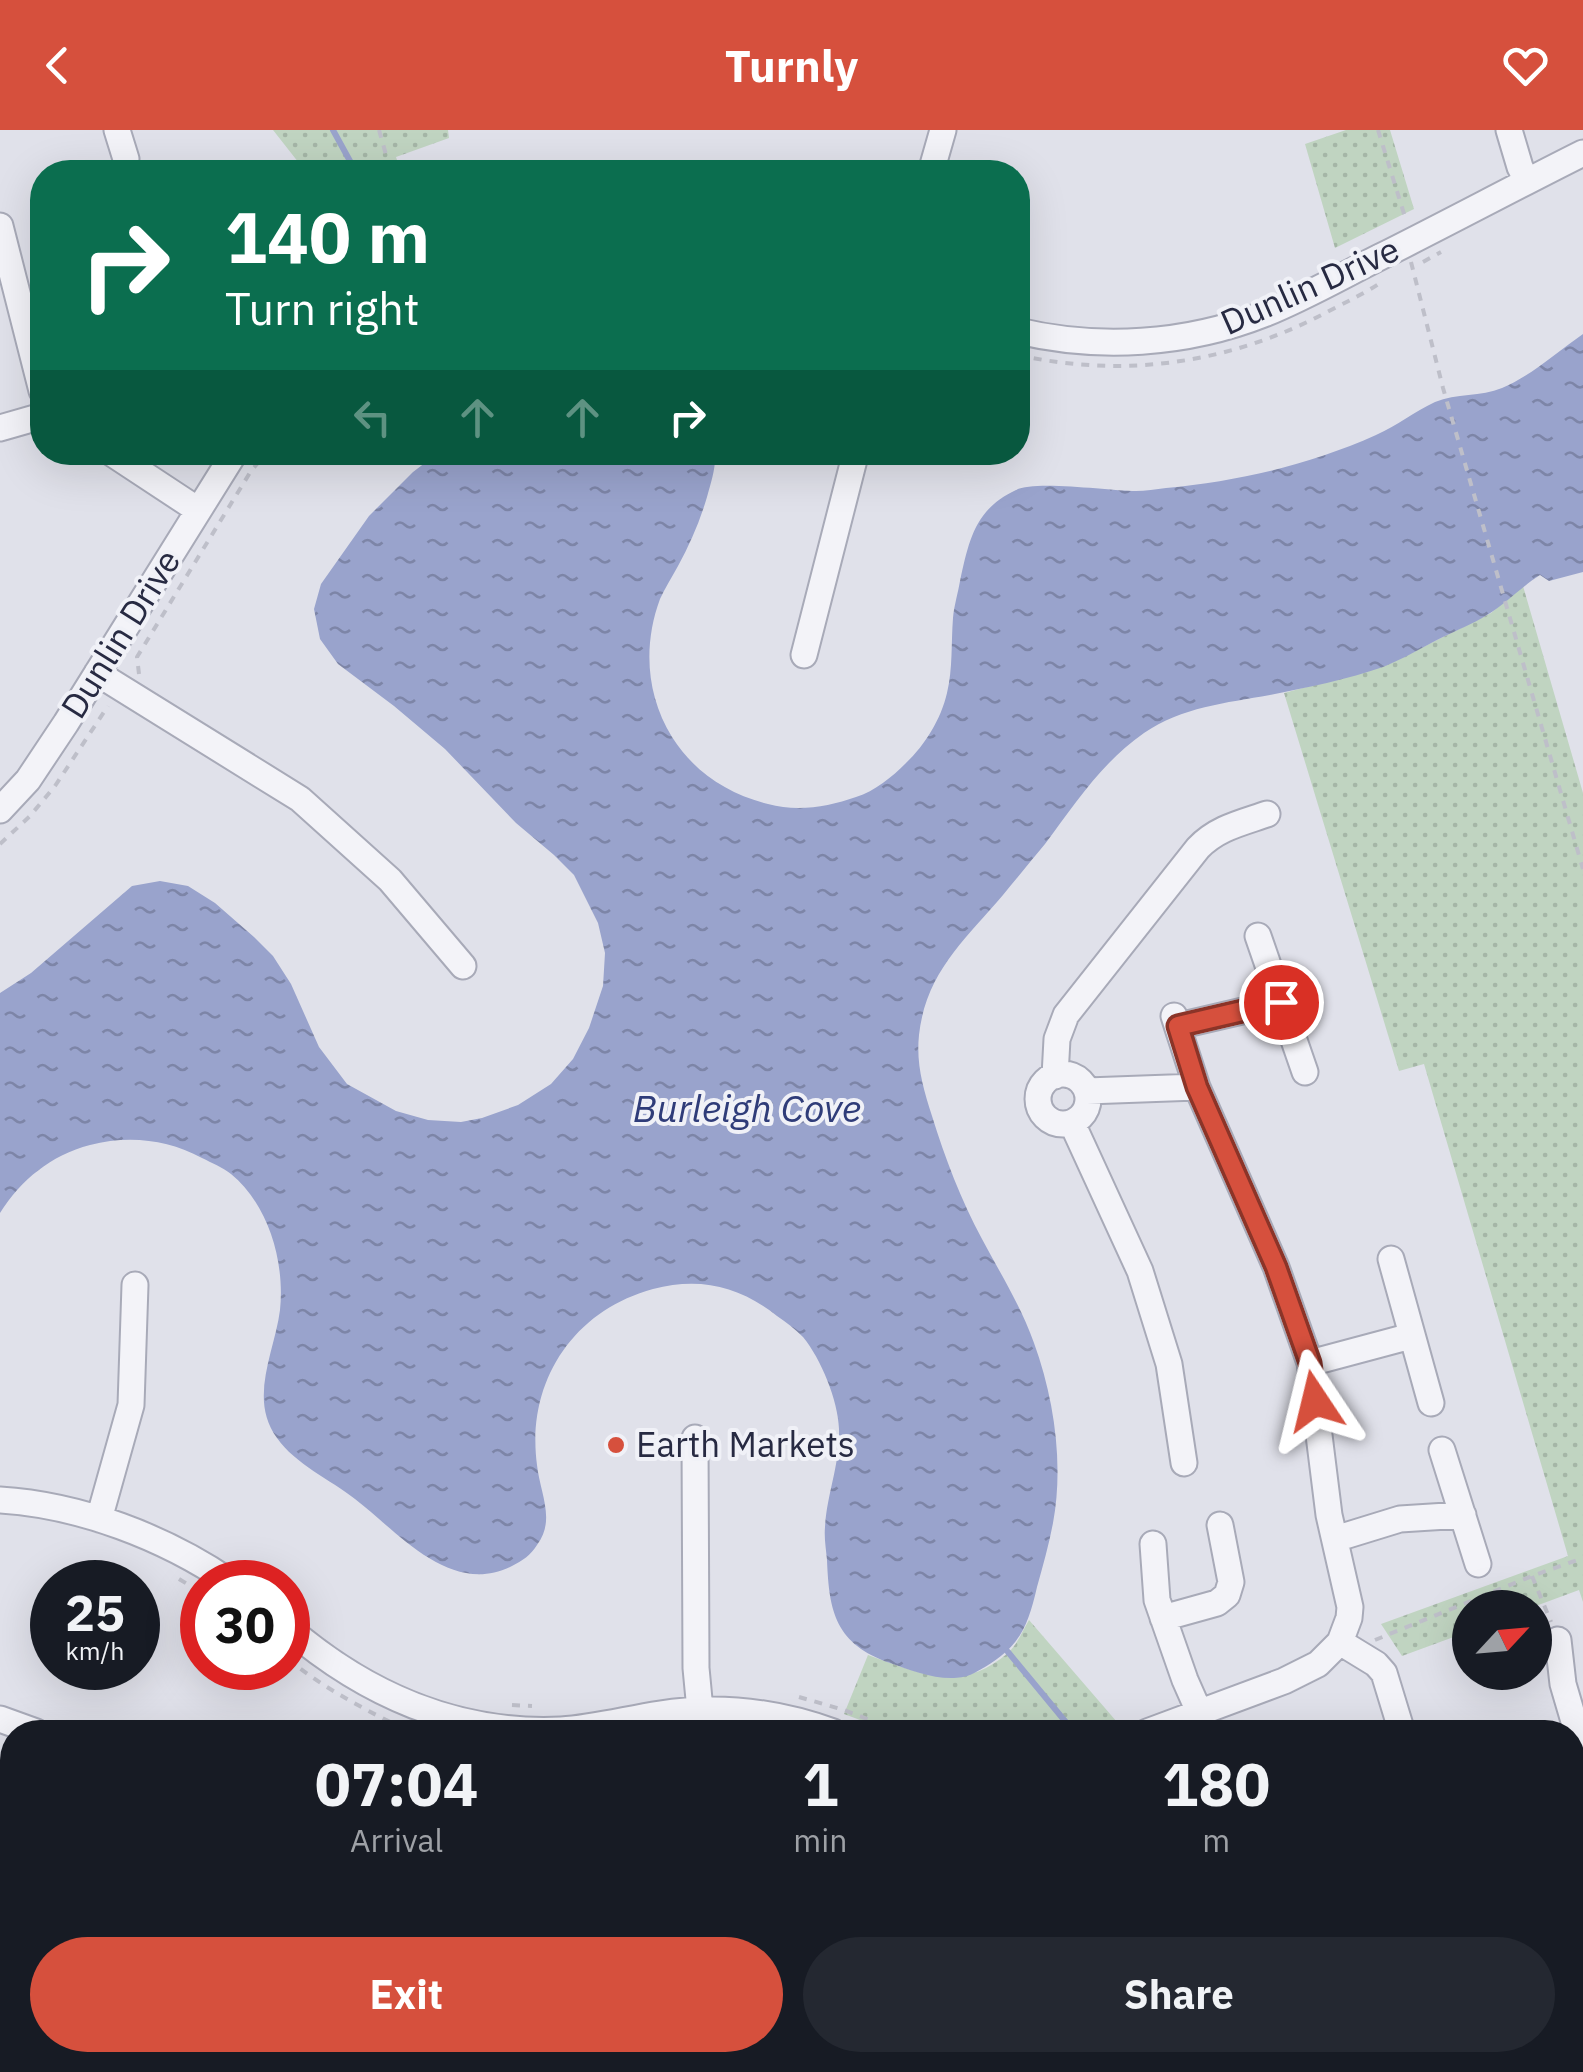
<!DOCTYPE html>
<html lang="en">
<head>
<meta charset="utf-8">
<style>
  body { margin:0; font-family:"IBM Plex Sans",sans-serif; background:#242831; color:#f1f3f6; height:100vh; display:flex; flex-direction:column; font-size:38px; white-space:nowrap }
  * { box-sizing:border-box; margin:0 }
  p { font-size:32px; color:#9ea1a6 }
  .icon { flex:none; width:55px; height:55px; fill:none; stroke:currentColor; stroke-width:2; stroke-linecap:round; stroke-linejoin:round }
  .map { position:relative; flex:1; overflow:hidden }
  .drawer { position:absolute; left:0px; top:1590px; width:1585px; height:352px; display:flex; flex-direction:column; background:#171b24; border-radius:40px 40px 0 0; box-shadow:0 10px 40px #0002 }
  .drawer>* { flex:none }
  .hud { position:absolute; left:30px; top:30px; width:1000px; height:305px; border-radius:40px; box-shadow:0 10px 40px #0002; background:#0b6e4f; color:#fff; overflow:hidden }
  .needle { width:65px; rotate:64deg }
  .tools { position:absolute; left:1452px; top:1460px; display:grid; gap:20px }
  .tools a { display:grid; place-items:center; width:100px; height:100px; border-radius:50%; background:#171b24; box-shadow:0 10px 40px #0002; font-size:50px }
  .speed { position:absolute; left:30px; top:1430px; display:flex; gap:20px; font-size:50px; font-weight:700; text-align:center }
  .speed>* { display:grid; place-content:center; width:130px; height:130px; border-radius:50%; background:#171b24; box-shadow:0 10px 40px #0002; line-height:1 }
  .speed small { font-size:25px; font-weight:400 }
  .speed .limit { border:15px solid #d22; background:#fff; color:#111 }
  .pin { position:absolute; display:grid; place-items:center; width:85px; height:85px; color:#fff; margin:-42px; border:5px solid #fff; border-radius:50%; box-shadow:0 2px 10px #0007 }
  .me { position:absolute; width:110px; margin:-55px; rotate:350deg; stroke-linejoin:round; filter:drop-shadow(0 0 8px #0008) }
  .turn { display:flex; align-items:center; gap:35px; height:210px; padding:0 30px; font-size:45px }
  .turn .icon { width:130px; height:130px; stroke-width:2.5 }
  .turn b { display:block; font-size:70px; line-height:85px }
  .lanes { display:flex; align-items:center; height:95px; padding:0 30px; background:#0003; justify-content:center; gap:50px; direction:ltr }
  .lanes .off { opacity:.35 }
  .eta { display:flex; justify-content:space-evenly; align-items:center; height:170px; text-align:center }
  .eta b { font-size:60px; font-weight:700; line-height:70px }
  .cta { display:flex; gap:20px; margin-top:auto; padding:20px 30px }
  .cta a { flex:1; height:115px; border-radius:60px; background:#d6503d; color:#fff; font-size:40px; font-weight:700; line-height:115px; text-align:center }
  .cta a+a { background:#242831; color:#f1f3f6 }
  header { display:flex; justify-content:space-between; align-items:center; height:130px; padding:0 30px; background:#d6503d; color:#fff; font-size:45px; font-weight:700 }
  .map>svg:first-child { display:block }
</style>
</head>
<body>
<header><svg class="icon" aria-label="back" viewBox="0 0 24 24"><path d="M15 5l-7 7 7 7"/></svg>Turnly<svg class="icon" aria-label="heart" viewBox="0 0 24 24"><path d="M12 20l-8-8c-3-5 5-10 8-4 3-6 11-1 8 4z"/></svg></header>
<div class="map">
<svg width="1583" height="1942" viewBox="0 0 1583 1942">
  <defs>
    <pattern id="park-dots" width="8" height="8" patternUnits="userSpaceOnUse" patternTransform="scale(2.5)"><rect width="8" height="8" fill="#c0d4c1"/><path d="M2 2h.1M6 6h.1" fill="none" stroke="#a5b6a7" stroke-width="1.8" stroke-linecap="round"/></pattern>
    <pattern id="water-ripples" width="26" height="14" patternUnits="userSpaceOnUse" patternTransform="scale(2.5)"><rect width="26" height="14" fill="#99a3cc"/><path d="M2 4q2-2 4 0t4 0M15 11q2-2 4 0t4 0" fill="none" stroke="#7d85a7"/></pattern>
  </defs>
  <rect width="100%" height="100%" fill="#e0e1ea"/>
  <path fill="#d2d3df" d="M 0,1652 L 12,1657 L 12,1930 L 633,1930 L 661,1942 L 0,1942 Z"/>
  <path fill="url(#park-dots)" d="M 273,0 L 448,0 L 449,8 L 396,27 L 401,42 L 306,42 Z
    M 1346,0 L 1390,0 L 1414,79 L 1335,118 L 1305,14 Z
    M 1523,456 L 1583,663 L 1583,1472 L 1579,1460 L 1533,1477 L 1470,1478 L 1470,1501 L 1402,1526 L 1381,1494 L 1568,1426 L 1424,934 L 1399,941 L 1284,563 L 1385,536 L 1491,483 Z
    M 1029,1490 L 1117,1592 L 1089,1602 L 892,1602 L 844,1584 L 868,1525 C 920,1543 960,1564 1008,1523 C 1017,1515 1023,1500 1029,1490 Z
    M 1583,1847 L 1583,1929 L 1549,1942 L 1323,1942 L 1356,1930 L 1572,1930 L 1573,1851 Z"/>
  <path fill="url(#water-ripples)" d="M 1583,204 L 1583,442 L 1549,451 L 1540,445 C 1521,457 1506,474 1487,485 C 1473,494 1457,500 1443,507 C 1423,517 1403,529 1383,537 C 1349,549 1305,558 1270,565 C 1226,573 1182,577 1144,603 C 1102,632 1075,674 1045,714 C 1031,731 1017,748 1003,765 C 965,810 926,842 919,905 C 916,934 923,958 932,986 C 945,1028 961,1070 982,1109 C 1000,1143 1021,1176 1034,1213 C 1054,1268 1064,1334 1053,1393 C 1049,1414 1043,1436 1037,1457 C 1028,1496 1020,1516 985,1537 C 972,1544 970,1547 954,1548 C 933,1549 910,1540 890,1533 C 836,1514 829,1483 827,1430 C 826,1419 824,1408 825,1397 C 827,1363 840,1335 839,1299 C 838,1270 821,1229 803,1207 C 795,1199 786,1192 777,1186 C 739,1156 700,1147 653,1159 C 572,1181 526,1253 537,1335 C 540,1363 556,1390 537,1415 C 531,1425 522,1431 512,1436 C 451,1467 399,1403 355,1369 C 331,1350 295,1334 277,1308 C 248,1269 275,1221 280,1180 C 285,1133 269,1075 231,1044 C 222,1037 212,1033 202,1028 C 167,1009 128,1005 90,1015 C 51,1025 21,1050 0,1083 L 0,863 L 31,843 L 132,756 L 160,751 L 188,756 L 215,773 L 254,807 L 273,826 L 291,854 L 319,917 L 347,954 L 396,981 L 428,990 L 461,992 L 482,988 L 518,975 L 551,954 L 573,929 L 589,898 L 603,856 L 605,823 L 598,793 L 574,745 L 554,725 L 516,693 L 445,619 L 394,576 L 338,534 L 320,509 L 314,479 L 321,454 L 369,386 L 413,342 L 438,323 L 715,323 C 716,338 711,352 707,367 C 700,391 690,414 678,436 C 672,447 665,458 660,469 C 643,515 646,565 672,607 C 694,642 728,664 768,674 C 797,682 828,677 856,667 C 875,661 892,647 906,633 C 925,615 941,589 947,563 C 953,538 951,513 953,488 C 954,476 958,463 960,451 C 969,410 975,379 1016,360 C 1036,350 1109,361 1136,361 C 1145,361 1156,359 1166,358 C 1239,351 1309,335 1376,305 C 1397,296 1415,281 1435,272 C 1456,263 1481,267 1502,258 C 1531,246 1557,222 1583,204 Z"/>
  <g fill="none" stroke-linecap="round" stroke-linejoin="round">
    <path stroke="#99a3cc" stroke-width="6" d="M 333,0 L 356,42
      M 1008,1522 L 1074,1602"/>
  </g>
  <path fill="#bdbecd" d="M 0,1729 L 12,1735 L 12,1930 L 477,1930 L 473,1942 L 0,1942 Z"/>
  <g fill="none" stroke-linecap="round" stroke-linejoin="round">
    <defs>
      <path id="minor" d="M 117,0 L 126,29
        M 1509,0 L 1520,37 L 1527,51
        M 931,42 L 943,0
        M 0,96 L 42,261
        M 1018,201 C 1098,220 1186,215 1264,184 C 1304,168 1342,146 1380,127 C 1448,93 1515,57 1583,23
        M 0,298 L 42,286
        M 110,322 L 198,380
        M 804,525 L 856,322
        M 97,543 L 300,669 L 390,750 L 463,836
        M 0,680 L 28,650 L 66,593 L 235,322
        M 1258,806 L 1305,942
        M 1178,896 L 1281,872
        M1038 969a25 25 0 1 1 50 0a25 25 0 1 1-50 0Z
        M 1055,946 L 1057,909 L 1066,885 L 1198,718 C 1217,698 1241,693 1267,684
        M 1087,961 L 1197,957
        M 1072,993 L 1140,1141 L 1169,1234 L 1184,1333
        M 1391,1129 L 1431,1273
        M 1310,1233 L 1411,1206
        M 695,1308 L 696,1538 L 700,1580
        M 1442,1320 L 1478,1434
        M 0,1370 C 80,1375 164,1407 230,1452
        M 99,1389 L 131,1275 L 135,1155
        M 1335,1409 L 1400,1389 L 1463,1385
        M 1153,1414 L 1157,1470 L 1185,1550 L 1208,1602
        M 1163,1488 L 1217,1473 L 1227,1465 L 1231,1452 L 1220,1395
        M 288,1498 C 365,1564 457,1605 561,1600 C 594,1598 627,1589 660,1584 C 718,1575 778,1582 833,1602
        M 1558,1510 L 1563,1554 L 1583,1622
        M 1340,1512 L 1376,1534 L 1384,1543 L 1402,1602
        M 0,1589 L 36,1602
        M 1147,1602 L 1284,1551 L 1318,1534 L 1340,1512 L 1349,1488 L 1350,1477 L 1329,1385 L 1310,1233 L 1276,1137 L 1197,957 L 1174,886
        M 0,1695 L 12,1701
        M 1572,1744 L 1583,1740
        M 538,1930 L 565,1942
        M 833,1930 L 836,1942
        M 1058,1930 L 1062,1942
        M 1090,1930 L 1094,1942"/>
    </defs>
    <use href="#minor" stroke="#a8aab8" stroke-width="29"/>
    <path stroke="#bebfc9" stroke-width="4" stroke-dasharray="8 8" stroke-linecap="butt" d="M 379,0 L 391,42
      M 1378,0 L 1405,87
      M 1411,132 L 1443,258 L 1583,739
      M 1423,132 L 1441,122
      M 1018,176 L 1031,179
      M 1018,225 C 1126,249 1232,233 1329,181 C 1348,171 1366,163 1383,151
      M 139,544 L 137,527 L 251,341 L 267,322
      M 0,714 L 30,686 L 55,656 L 108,576
      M 245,1434 L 271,1452
      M 1532,1446 L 1551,1492
      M 179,1449 L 202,1463
      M 288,1466 L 307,1482
      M 1375,1510 L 1532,1446 L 1583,1428
      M 288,1529 C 322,1557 360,1577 400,1597 L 405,1602
      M 799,1567 L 844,1580 L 901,1602
      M 512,1575 L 532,1576
      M 970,1602 L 989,1600 L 1001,1602
      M 1572,1873 L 1583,1869
      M 1126,1930 L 1126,1942
      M 1296,1930 L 1300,1942
      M 1482,1930 L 1484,1942
      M 1378,1942 L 1412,1930"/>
    <use href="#minor" stroke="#f3f3f8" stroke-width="25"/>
  </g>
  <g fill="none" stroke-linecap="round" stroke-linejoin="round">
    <defs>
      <path id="route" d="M 1281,872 L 1178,896 L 1197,957 L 1276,1137 L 1310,1233 L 1315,1271"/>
    </defs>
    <use href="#route" stroke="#8b3428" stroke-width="25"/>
    <use href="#route" stroke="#d6503d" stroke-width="18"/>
  </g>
  <circle fill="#d6503d" stroke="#f0f1f7" stroke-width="4" cx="616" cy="1315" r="10"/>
  <g text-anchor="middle" stroke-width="8" stroke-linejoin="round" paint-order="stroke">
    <g font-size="35" fill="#272a42" stroke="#f0f1f7">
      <text transform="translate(1310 156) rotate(-24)" y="12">Dunlin Drive</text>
      <text transform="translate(121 504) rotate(-58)" y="12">Dunlin Drive</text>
    </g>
    <g font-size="35" fill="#272a42" stroke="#f0f1f7" text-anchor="start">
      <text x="636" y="1327">Earth Markets</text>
    </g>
    <g font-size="38" font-style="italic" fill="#2f3c79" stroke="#f0f1f7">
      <text x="747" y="992">Burleigh Cove</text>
    </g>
  </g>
</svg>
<div class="tools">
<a><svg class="needle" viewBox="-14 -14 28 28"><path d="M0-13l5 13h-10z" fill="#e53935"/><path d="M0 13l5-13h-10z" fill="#9ea1a6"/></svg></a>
</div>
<div class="speed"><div>25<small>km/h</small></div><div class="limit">30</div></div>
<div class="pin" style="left:1281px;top:872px;background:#d93025"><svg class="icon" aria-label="arrive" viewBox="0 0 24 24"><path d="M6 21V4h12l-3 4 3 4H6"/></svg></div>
<svg class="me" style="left:1315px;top:1271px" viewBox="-20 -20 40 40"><path d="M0-17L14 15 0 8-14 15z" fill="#d6503d" stroke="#fff" stroke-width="4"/></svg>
<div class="hud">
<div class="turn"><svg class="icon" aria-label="right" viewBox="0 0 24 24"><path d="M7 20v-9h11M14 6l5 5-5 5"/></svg><div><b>140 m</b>Turn right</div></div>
<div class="lanes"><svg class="icon off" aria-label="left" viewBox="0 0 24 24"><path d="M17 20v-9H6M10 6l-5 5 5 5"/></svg><svg class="icon off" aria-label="ahead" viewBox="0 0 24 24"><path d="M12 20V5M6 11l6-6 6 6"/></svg><svg class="icon off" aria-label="ahead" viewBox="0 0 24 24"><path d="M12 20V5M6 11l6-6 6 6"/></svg><svg class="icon" aria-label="right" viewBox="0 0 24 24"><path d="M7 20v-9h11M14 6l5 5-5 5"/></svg></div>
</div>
<section class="drawer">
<div class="eta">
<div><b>07:04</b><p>Arrival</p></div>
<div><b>1</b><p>min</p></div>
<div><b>180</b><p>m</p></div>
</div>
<div class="cta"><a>Exit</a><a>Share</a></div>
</section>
</div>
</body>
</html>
